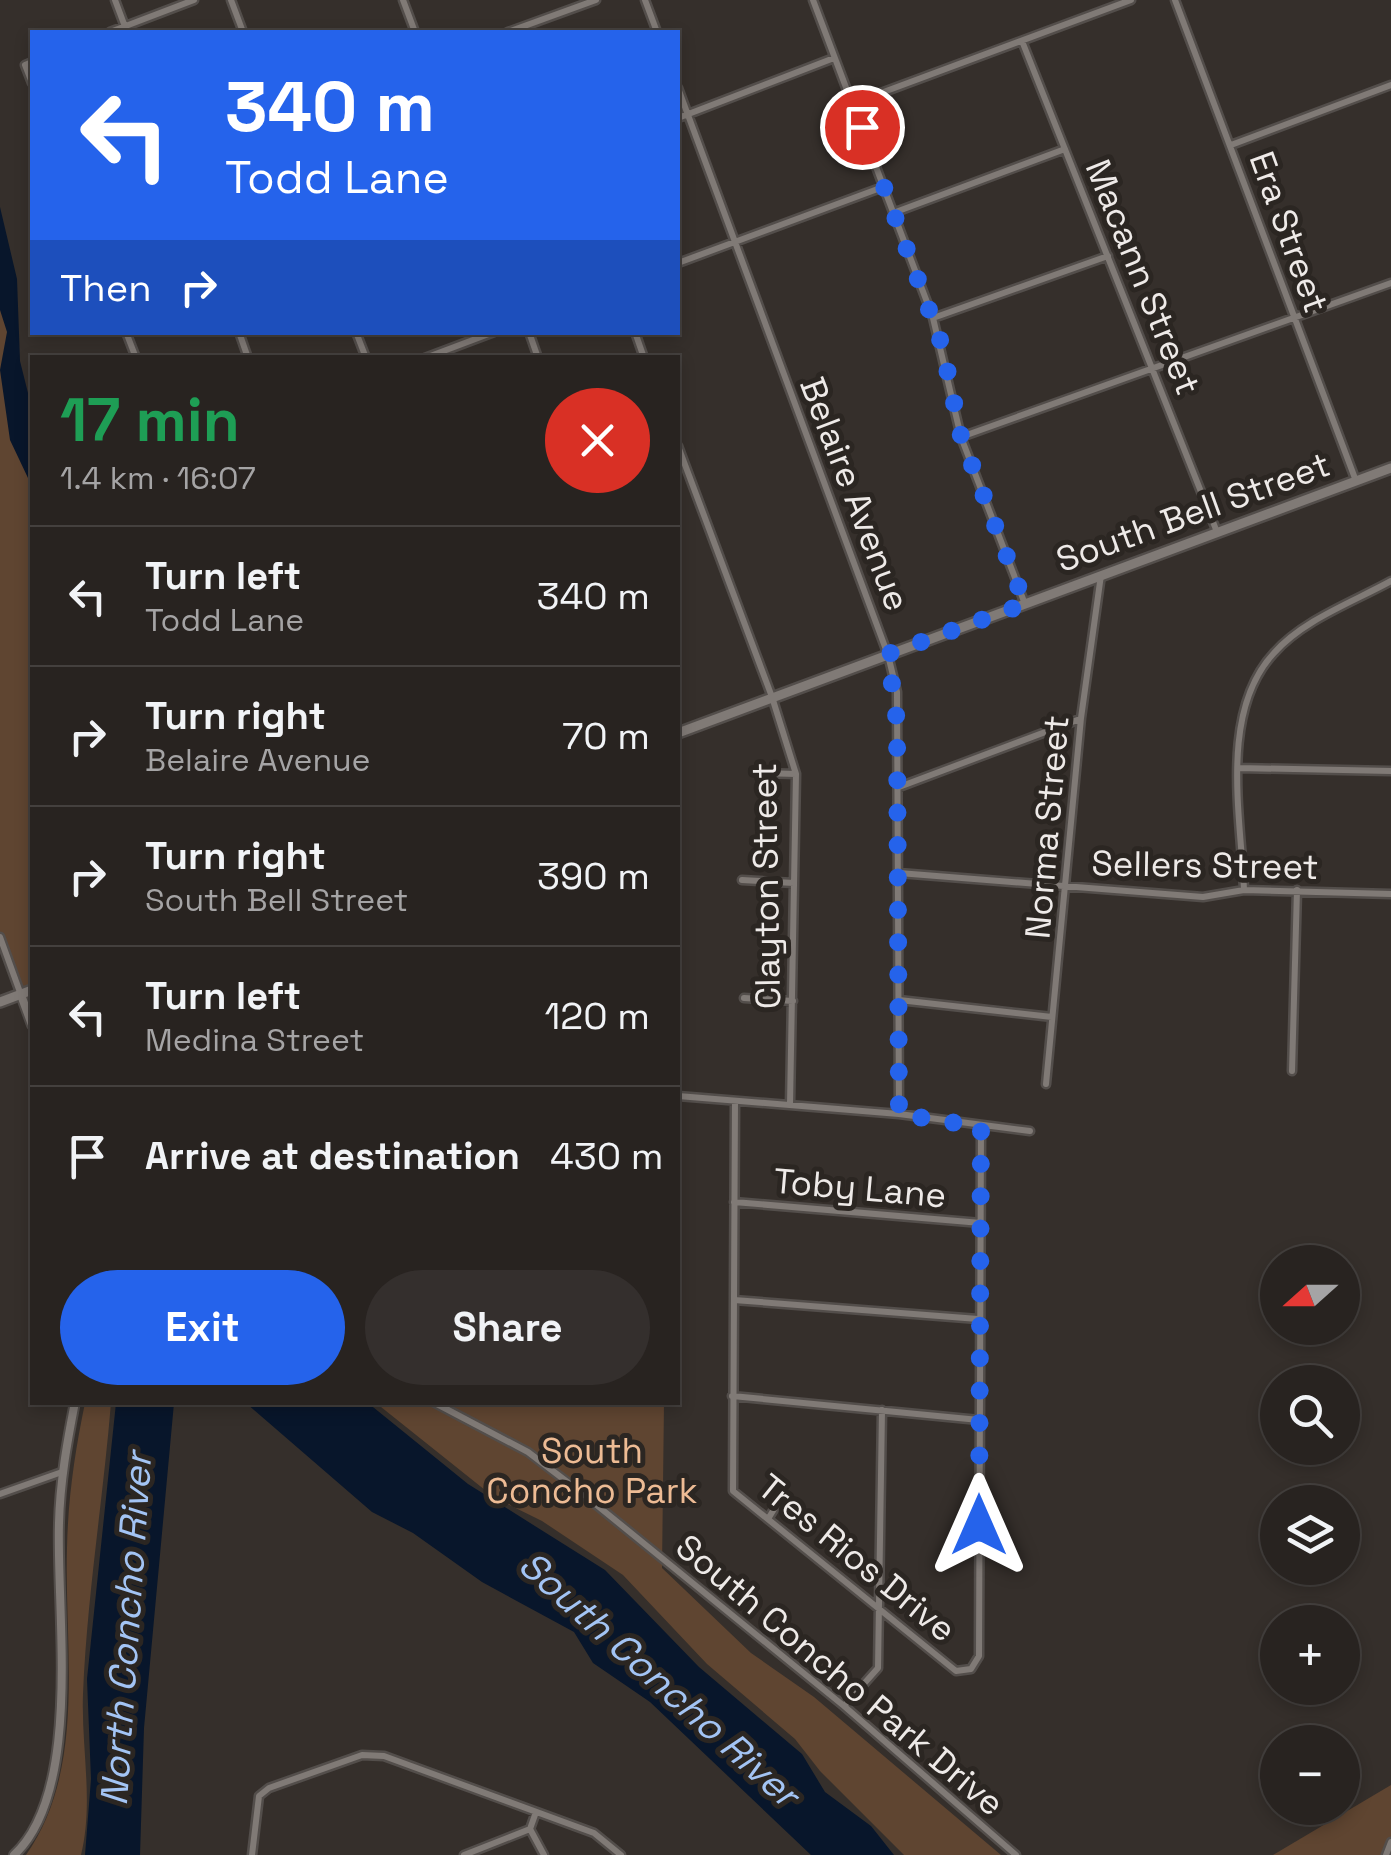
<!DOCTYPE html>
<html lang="en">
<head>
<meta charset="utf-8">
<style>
  body { margin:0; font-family:"Space Grotesk",sans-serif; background:#342f2d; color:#f1f3f6; height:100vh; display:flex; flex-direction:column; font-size:38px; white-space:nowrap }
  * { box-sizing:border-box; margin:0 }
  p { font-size:32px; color:#a5a4a5 }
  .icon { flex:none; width:55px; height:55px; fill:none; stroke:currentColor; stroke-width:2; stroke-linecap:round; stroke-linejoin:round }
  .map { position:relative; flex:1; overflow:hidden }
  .panel { position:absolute; left:30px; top:355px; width:650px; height:1050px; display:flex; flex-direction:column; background:#282320; border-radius:0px; box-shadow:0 5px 15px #0003,0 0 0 2px #44403e }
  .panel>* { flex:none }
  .banner { position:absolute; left:30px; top:30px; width:650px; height:305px; border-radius:0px; box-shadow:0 5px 15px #0003,0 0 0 2px #44403e; background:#2563eb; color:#fff; overflow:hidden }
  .needle { width:65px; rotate:249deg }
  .buttons { position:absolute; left:1260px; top:1245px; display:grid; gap:20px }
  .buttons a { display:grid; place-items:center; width:100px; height:100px; border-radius:50%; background:#282320; box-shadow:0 5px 15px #0003,0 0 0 2px #44403e; font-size:50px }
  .pin { position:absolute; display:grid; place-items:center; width:85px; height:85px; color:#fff; margin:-42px; border:5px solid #fff; border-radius:50%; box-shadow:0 2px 10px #0007 }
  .me { position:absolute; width:110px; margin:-55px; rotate:0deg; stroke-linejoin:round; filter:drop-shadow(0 0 8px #0008) }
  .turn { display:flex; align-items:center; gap:35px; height:210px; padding:0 30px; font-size:45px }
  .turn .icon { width:130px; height:130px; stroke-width:2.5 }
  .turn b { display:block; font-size:70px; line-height:85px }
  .then { display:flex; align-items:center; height:95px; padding:0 30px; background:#0003; gap:20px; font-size:38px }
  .round { display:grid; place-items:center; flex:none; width:105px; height:105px; border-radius:52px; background:#342f2d }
  .head { display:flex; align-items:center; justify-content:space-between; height:170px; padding:0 30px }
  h1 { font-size:60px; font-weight:600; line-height:75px; color:#1e9e55 }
  .action { display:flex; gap:20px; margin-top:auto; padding:20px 30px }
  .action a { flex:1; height:115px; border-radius:60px; background:#2563eb; color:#fff; font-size:40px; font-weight:600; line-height:115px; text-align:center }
  .action a+a { background:#342f2d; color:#f1f3f6 }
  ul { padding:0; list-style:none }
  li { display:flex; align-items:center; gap:30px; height:140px; padding:0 30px; border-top:2px solid #44403e }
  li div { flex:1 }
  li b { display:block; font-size:38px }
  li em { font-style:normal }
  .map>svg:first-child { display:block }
</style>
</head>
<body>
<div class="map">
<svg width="1391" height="1855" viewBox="0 0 1391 1855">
  <rect width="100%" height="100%" fill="#352f2b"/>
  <path fill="#5f4531" d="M 0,238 L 32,487 L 32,990 L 21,995 L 0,937 Z
    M 85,1403 L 111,1403 C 103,1500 87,1596 83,1694 C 81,1748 94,1802 81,1855 L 26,1855 C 87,1768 64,1649 67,1548 C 68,1498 75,1451 85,1403 Z
    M 376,1403 L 664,1403 L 662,1568 L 751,1653 L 814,1697 L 1001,1855 L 904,1855 L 820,1771 L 795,1739 L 707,1664 L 623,1575 L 542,1521 L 495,1498 Z
    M 1391,1785 L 1391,1855 L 1273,1855 Z"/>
  <path fill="#08162b" d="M 0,207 L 17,279 L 20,361 L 32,409 L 32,530 L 28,478 L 10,440 L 0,370 L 7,332 L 0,310 Z
    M 116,1403 L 174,1403 L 144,1728 L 140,1855 L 85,1855 L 91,1779 L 87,1679 Z
    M 246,1403 L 368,1403 L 468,1484 L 605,1570 L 699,1667 L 802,1754 L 825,1792 L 871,1826 L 894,1855 L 811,1855 L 650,1702 L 593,1663 L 574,1632 L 482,1582 L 413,1533 L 372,1512 Z"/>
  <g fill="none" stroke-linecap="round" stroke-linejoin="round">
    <defs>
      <path id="minor" d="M 115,0 L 127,32
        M 231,0 L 243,32
        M 403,0 L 415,32
        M 645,0 L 657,32
        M 813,0 L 933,318 L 961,437 L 1025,604
        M 1175,0 L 1356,481
        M 110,32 L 194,0
        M 508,32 L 596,0
        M 1022,41 L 1217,532
        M 32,62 L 25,65 L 32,83
        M 678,88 L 888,655 L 897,692 L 899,1114
        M 854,103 L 1131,0
        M 678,118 L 834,58
        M 1231,145 L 1391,85
        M 893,213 L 1065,149
        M 678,263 L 883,187
        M 933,318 L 1108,256
        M 126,332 L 136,358
        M 239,332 L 248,358
        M 356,332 L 366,358
        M 529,332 L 538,358
        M 635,332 L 644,358
        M 425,358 L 494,332
        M 961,437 L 1391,283
        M 678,446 L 772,697 L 796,774 L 790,1105
        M 1239,768 L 1391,771
        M 762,773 L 796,774
        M 899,787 L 1080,719
        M 899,873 L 1203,897 L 1244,890 L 1391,894
        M 742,880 L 794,883
        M 1244,890 C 1241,817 1219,712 1274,653 C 1303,620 1353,602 1391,581
        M 0,937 L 21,995
        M 744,998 L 793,1001
        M 899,1000 L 1052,1017
        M 1292,1071 L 1297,890
        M 1046,1084 L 1081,718 L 1101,575
        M 678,1096 L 899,1114 L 1030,1131
        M 735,1101 L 733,1491 L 956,1671 L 971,1669 L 979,1656 L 981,1127
        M 734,1202 L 981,1223
        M 734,1300 L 978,1319
        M 732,1396 L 979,1420
        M 433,1402 L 528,1452 L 583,1494 L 844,1706 L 1016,1855
        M 0,1494 L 62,1472
        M 768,1519 L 779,1501
        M 844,1706 L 878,1668 L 882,1410
        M 530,1829 L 544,1855
        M 252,1855 L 259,1796 L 269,1788 L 362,1755 L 384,1756 L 594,1833 L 621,1855
        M 464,1855 L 530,1829 L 536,1812
        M 1386,1855 L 1391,1842"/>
      <path id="tertiary" d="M 21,995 L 32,1025
        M 14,1855 C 83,1791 56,1613 59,1523 C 60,1482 67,1443 75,1402"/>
      <path id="secondary" d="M 678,733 L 1391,468
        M 0,1002 L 32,990"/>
    </defs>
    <use href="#minor" stroke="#534e4b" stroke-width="11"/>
    <use href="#tertiary" stroke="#534e4b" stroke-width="12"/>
    <use href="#secondary" stroke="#534e4b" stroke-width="14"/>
    <use href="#minor" stroke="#807a76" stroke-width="6"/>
    <use href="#tertiary" stroke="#807a76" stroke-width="8"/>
    <use href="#secondary" stroke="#807a76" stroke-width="9"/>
  </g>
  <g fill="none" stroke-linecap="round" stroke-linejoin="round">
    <path stroke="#2563eb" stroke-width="18" stroke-dasharray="0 32.4" d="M 862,127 L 942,345 L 961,436 L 1025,604 L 888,654 L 897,722 L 899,1114 L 981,1127 L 979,1525"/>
  </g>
  <g text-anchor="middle" stroke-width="10" stroke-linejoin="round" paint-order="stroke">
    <g font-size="35" fill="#eeeae8" stroke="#2b2622">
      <text transform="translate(1289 232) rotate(70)" y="12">Era Street</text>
      <text transform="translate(1143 277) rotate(68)" y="12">Macann Street</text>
      <text transform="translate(855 494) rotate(69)" y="12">Belaire Avenue</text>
      <text transform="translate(1193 512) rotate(-20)" y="12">South Bell Street</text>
      <text transform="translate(1047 827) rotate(-85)" y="12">Norma Street</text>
      <text transform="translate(1205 865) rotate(1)" y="12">Sellers Street</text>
      <text transform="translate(766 886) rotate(-91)" y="12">Clayton Street</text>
      <text transform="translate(860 1188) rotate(5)" y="12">Toby Lane</text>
      <text transform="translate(857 1558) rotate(39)" y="12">Tres Rios Drive</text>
      <text transform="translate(840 1675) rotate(40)" y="12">South Concho Park Drive</text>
    </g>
    <g font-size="35" fill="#edbb94" stroke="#2b2622">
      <text x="592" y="1463">South<tspan x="592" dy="40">Concho Park</tspan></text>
    </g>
    <g font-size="38" font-style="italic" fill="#a3c4f4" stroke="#2b2622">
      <text transform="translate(126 1629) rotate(-86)" y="13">North Concho River</text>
      <text transform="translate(659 1679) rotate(42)" y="13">South Concho River</text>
    </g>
  </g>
</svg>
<div class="buttons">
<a><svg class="needle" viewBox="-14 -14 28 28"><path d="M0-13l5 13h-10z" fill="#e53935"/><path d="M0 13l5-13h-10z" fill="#a5a4a5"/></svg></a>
<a><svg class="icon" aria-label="search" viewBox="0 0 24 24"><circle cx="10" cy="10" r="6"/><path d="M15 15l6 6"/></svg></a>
<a><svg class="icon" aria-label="layers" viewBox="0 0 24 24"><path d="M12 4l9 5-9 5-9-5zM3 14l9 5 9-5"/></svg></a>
<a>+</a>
<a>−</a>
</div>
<div class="pin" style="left:862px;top:127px;background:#d93025"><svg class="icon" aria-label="arrive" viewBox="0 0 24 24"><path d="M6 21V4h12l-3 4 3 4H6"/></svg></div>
<svg class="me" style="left:979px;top:1525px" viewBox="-20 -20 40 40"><path d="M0-17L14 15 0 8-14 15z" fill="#2563eb" stroke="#fff" stroke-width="4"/></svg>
<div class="banner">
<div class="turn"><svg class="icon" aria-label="left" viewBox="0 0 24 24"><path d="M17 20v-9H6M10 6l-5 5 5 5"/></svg><div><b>340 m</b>Todd Lane</div></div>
<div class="then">Then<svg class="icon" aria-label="right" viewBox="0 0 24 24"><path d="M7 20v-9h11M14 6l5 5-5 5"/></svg></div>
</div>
<section class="panel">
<div class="head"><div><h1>17 min</h1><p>1.4 km · 16:07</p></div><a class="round" style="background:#d93025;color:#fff"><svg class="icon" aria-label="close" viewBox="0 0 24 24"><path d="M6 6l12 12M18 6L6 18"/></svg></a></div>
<ul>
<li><svg class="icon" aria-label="left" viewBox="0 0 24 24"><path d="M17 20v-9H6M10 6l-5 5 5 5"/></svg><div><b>Turn left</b><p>Todd Lane</p></div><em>340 m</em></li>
<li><svg class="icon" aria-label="right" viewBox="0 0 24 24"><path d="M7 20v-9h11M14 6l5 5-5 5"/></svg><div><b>Turn right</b><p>Belaire Avenue</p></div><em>70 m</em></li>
<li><svg class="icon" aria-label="right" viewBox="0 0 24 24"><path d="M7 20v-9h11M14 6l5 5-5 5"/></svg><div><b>Turn right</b><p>South Bell Street</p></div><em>390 m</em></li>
<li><svg class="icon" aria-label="left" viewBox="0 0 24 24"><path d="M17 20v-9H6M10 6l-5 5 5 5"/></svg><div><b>Turn left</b><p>Medina Street</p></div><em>120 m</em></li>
<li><svg class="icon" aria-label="arrive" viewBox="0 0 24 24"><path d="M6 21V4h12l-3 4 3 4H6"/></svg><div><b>Arrive at destination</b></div><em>430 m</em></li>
</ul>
<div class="action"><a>Exit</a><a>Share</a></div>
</section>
</div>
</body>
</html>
